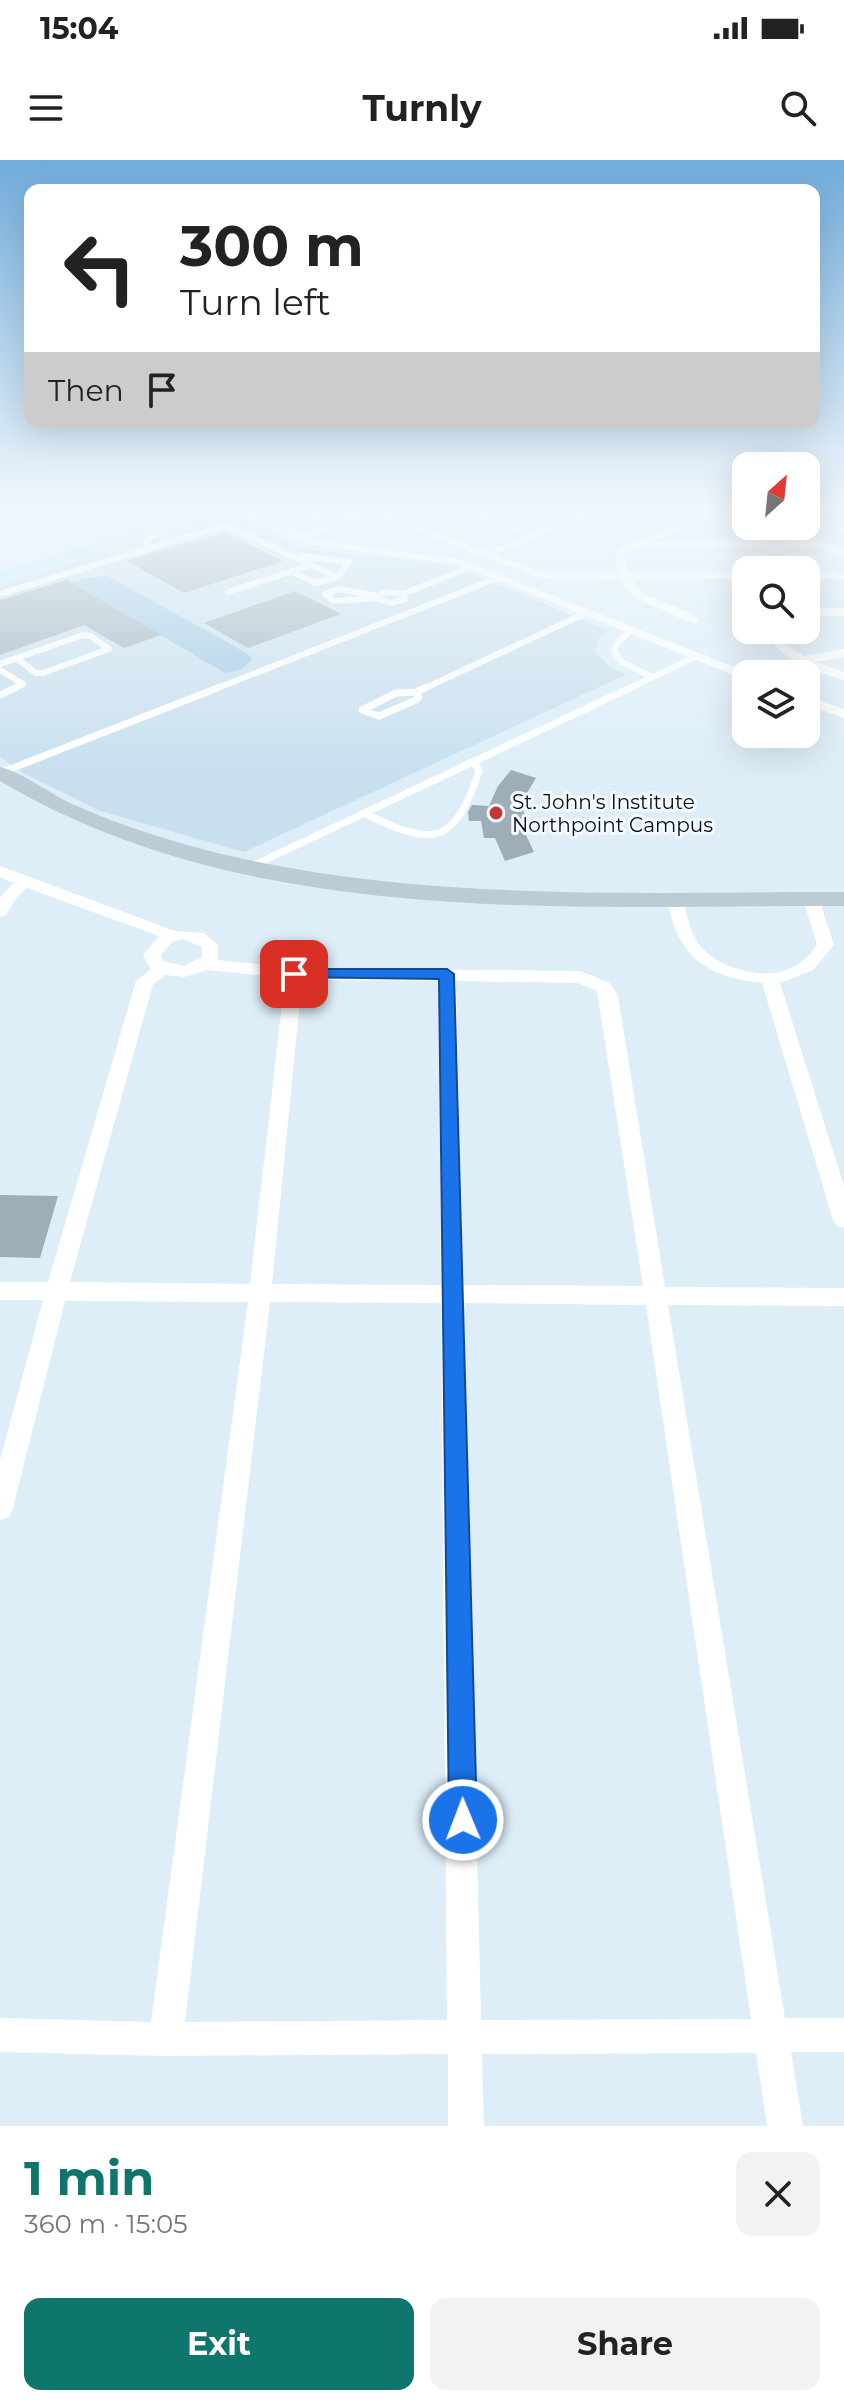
<!DOCTYPE html>
<html lang="en">
<head>
<meta charset="utf-8">
<style>
  body { margin:0; font-family:Montserrat,sans-serif; background:#f2f2f2; color:#222; height:100vh; display:flex; flex-direction:column; font-size:30px; white-space:nowrap }
  * { box-sizing:border-box; margin:0 }
  p { font-size:26px; color:#767676 }
  .icon { flex:none; width:44px; height:44px; fill:none; stroke:currentColor; stroke-width:2; stroke-linecap:round; stroke-linejoin:round }
  .map { position:relative; height:1966px; overflow:hidden }
  .details { display:flex; flex-direction:column; background:#fff; flex:1 }
  .details>* { flex:none }
  .hud { position:absolute; left:24px; top:24px; width:796px; height:244px; border-radius:16px; box-shadow:0 8px 32px #0002; background:#fff; color:#222; overflow:hidden }
  .needle { width:52px; rotate:27deg }
  .tools { position:absolute; left:732px; top:292px; display:grid; gap:16px }
  .tools a { display:grid; place-items:center; width:88px; height:88px; border-radius:16px; background:#fff; box-shadow:0 8px 32px #0002; font-size:40px }
  .pin { position:absolute; display:grid; place-items:center; width:68px; height:68px; color:#fff; margin:-34px; border-radius:16px; box-shadow:0 4px 12px #0006 }
  .me { position:absolute; width:88px; margin:-44px; rotate:359deg; stroke-linejoin:round; filter:drop-shadow(0 0 6px #0008) }
  .turn { display:flex; align-items:center; gap:28px; height:168px; padding:0 24px; font-size:36px }
  .turn .icon { width:104px; height:104px; stroke-width:2.5 }
  .turn b { display:block; font-size:56px; line-height:68px }
  .then { display:flex; align-items:center; height:76px; padding:0 24px; background:#0003; gap:16px; font-size:30px }
  .round { display:grid; place-items:center; flex:none; width:84px; height:84px; border-radius:16px; background:#f2f2f2 }
  .headline { display:flex; align-items:center; justify-content:space-between; height:136px; padding:0 24px }
  h1 { font-size:48px; font-weight:700; line-height:60px; color:#0f766e }
  .cta { display:flex; gap:16px; margin-top:auto; padding:16px 24px }
  .cta a { flex:1; height:92px; border-radius:16px; background:#0f766e; color:#fff; font-size:32px; font-weight:700; line-height:92px; text-align:center }
  .cta a+a { background:#f2f2f2; color:#222 }
  .status { display:flex; justify-content:space-between; align-items:center; height:56px; padding:0 40px; background:#fff; direction:ltr }
  .status svg { height:22px; fill:currentColor }
  header { display:flex; justify-content:space-between; align-items:center; height:104px; padding:0 24px; background:#fff; font-size:36px; font-weight:700 }
  .map>svg:first-child { display:block }
</style>
</head>
<body>
<div class="status"><b>15:04</b><svg viewBox="0 0 49 12"><path d="M0 12V9h3v3zM5 12V6h3v6zM10 12V3h3v9zM15 12V0h3v12zM26 1h20v11H26zM47 4h2v5h-2z"/></svg></div>
<header><svg class="icon" aria-label="menu" viewBox="0 0 24 24"><path d="M4 6h16M4 12h16M4 18h16"/></svg>Turnly<svg class="icon" aria-label="search" viewBox="0 0 24 24"><circle cx="10" cy="10" r="6"/><path d="M15 15l6 6"/></svg></header>
<div class="map">
<svg width="844" height="1966" viewBox="0 0 844 1966">
  <rect width="100%" height="100%" fill="#ddeef8"/>
  <path fill="#c8dfee" d="M 231,353 L 304,389 L 451,405 L 609,471 L 599,478 L 595,492 L 608,505 L 625,515 L 244,692 L 100,651 L 23,613 L 0,597 L 0,424 Z"/>
  <path fill="#9dc7e2" d="M 106,415 L 236,487 L 250,496 L 252,500 L 242,509 L 225,513 L 70,422 Z"/>
  <path fill="#9eaeb8" d="M 224,372 L 283,401 L 184,433 L 127,401 Z
    M 67,420 L 70,422 L 161,475 L 124,488 L 84,465 L 0,495 L 0,440 Z
    M 295,431 L 341,454 L 248,488 L 204,463 Z
    M 511,610 L 536,618 L 523,640 L 526,675 L 534,692 L 505,701 L 495,678 L 484,678 L 481,661 L 469,661 L 468,652 L 472,645 L 489,646 L 498,626 Z
    M 0,1035 L 58,1036 L 40,1098 L 0,1097 Z"/>
  <g fill="none" stroke-linecap="round" stroke-linejoin="round">
    <path stroke="#fff" stroke-width="6" d="M 244,344 L 274,352 L 302,344
      M 451,344 L 535,375
      M 276,369 C 303,359 331,344 359,357 L 299,379
      M 149,388 L 146,382 L 165,368
      M 495,391 L 611,344
      M 301,396 L 350,402
      M 291,411 L 316,423 L 337,417 L 350,402
      M 228,432 L 311,405
      M 390,432 L 403,434 L 405,439 L 391,443 L 378,439 L 381,434 Z
      M 0,434 L 226,365 L 337,417
      M 403,434 L 473,406
      M 378,436 L 339,429 L 325,434 L 334,441 L 378,438
      M 632,470 L 617,483 L 614,491 L 622,502 L 652,517
      M 16,498 L 36,513 L 43,513 L 109,489
      M 0,504 L 83,475 L 90,476 L 109,489
      M 0,510 L 23,524 L 13,529
      M 215,529 L 500,417
      M 423,529 L 588,452
      M 628,529 L 697,496"/>
    <path stroke="#fff" stroke-width="7" d="M 416,532 L 419,537 L 416,540 L 379,556 L 362,550 L 396,533 Z
      M 416,532 L 427,527
      M 0,535 L 17,527
      M 0,613 L 220,527
      M 364,653 C 432,687 454,687 479,611 L 476,605 L 469,603
      M 250,707 L 632,527"/>
    <path fill="#fff" fill-rule="evenodd" d="M 214,344 L 228,344 L 317,380 L 464,400 L 752,514 L 746,514 L 746,519 L 742,518 L 458,405 L 311,385 Z
      M 347,344 L 361,344 L 545,413 L 618,413 L 614,398 L 619,389 L 715,347 L 746,357 L 746,363 L 716,353 L 655,381 L 798,381 L 759,366 L 774,366 L 844,389 L 844,396 L 816,387 L 642,387 L 627,393 L 624,398 L 629,413 L 746,413 L 746,419 L 632,419 L 643,433 L 698,457 L 700,460 L 694,464 L 634,438 L 620,419 L 540,418 Z
      M 806,355 L 844,367 L 844,373 L 806,361 Z
      M 806,413 L 844,413 L 844,419 L 806,419 Z
      M 806,448 L 844,448 L 844,456 L 806,456 Z
      M 762,470 L 774,470 L 786,485 L 804,496 L 844,489 L 844,497 L 817,502 L 844,512 L 844,520 C 812,511 780,499 762,470 Z
      M 806,535 L 844,549 L 844,558 L 806,544 Z
      M 0,706 L 175,771 L 204,773 L 218,785 L 218,800 L 294,808 L 580,811 L 610,823 L 618,836 L 665,1127 L 844,1128 L 844,1146 L 668,1145 L 785,1858 L 844,1858 L 844,1892 L 791,1892 L 803,1966 L 767,1966 L 756,1893 L 482,1894 L 484,1966 L 448,1966 L 448,1894 L 166,1896 L 0,1892 L 0,1858 L 151,1862 L 248,1142 L 65,1141 L 13,1348 L 9,1357 L 0,1360 L 0,1300 L 43,1140 L 0,1140 L 0,1122 L 48,1122 L 136,821 L 151,809 L 143,795 L 159,776 L 27,728 L 17,737 L 6,755 L 0,757 L 0,737 L 14,723 L 0,717 ZM 182,779 L 202,787 L 202,797 L 184,806 L 163,801 L 161,795 L 172,782 ZM 208,810 L 285,818 L 250,1124 L 70,1122 L 153,824 L 166,815 L 184,817 ZM 302,820 L 438,821 L 441,1125 L 272,1124 ZM 456,821 L 578,823 L 597,831 L 643,1126 L 463,1125 ZM 270,1142 L 441,1143 L 447,1860 L 185,1862 ZM 464,1143 L 646,1145 L 751,1859 L 481,1860 Z
      M 811,734 L 819,739 L 834,785 L 813,810 L 780,823 L 844,1026 L 844,1068 L 837,1066 L 833,1060 L 762,823 C 705,816 679,798 667,740 L 675,735 L 681,737 C 688,751 688,769 698,783 C 714,807 763,821 789,809 C 801,804 810,795 817,785 L 803,739 Z"/>
    <path fill="#bbccd5" fill-rule="evenodd" d="M 0,607 C 24,613 47,632 70,643 C 121,666 175,683 230,696 C 433,742 638,732 844,732 L 844,746 C 564,745 251,770 0,621 Z"/>
    <path fill="#c1e8ff" fill-rule="evenodd" d="M 223,344 L 248,344 L 246,347 L 0,423 L 0,412 Z"/>
  </g>
  <linearGradient id="sky" x2="0" y2="1"><stop stop-color="#71acdb"/><stop offset="0.56" stop-color="#f0f7fc"/><stop offset="1" stop-color="#f0f7fc" stop-opacity="0"/></linearGradient>
  <rect width="844" height="619" fill="url(#sky)"/>
  <path fill="#1a73e8" stroke="#114b97" stroke-width="2" d="M 294,809 L 447,809 L 454,814 L 477,1660 L 473,1670 L 463,1674 L 453,1670 L 449,1660 L 439,819 L 289,817 L 286,814 Z"/>
  <circle fill="#c43534" stroke="#f3f9fe" stroke-width="3" cx="496" cy="653" r="8"/>
  <g text-anchor="middle" stroke-width="6" stroke-linejoin="round" paint-order="stroke">
    <g font-size="20" fill="#080e11" stroke="#f3f9fe" text-anchor="start">
      <text x="512" y="649">St. John's Institute<tspan x="512" dy="23">Northpoint Campus</tspan></text>
    </g>
  </g>
</svg>
<div class="tools">
<a><svg class="needle" viewBox="-14 -14 28 28"><path d="M0-13l5 13h-10z" fill="#e53935"/><path d="M0 13l5-13h-10z" fill="#767676"/></svg></a>
<a><svg class="icon" aria-label="search" viewBox="0 0 24 24"><circle cx="10" cy="10" r="6"/><path d="M15 15l6 6"/></svg></a>
<a><svg class="icon" aria-label="layers" viewBox="0 0 24 24"><path d="M12 4l9 5-9 5-9-5zM3 14l9 5 9-5"/></svg></a>
</div>
<div class="pin" style="left:294px;top:814px;background:#d93025"><svg class="icon" aria-label="arrive" viewBox="0 0 24 24"><path d="M6 21V4h12l-3 4 3 4H6"/></svg></div>
<svg class="me" style="left:463px;top:1660px" viewBox="-20 -20 40 40"><circle r="17" fill="#1a73e8" stroke="#fff" stroke-width="3"/><path d="M0-11L8 9 0 5-8 9z" fill="#fff"/></svg>
<div class="hud">
<div class="turn"><svg class="icon" aria-label="left" viewBox="0 0 24 24"><path d="M17 20v-9H6M10 6l-5 5 5 5"/></svg><div><b>300 m</b>Turn left</div></div>
<div class="then">Then<svg class="icon" aria-label="arrive" viewBox="0 0 24 24"><path d="M6 21V4h12l-3 4 3 4H6"/></svg></div>
</div>
</div>
<section class="details">
<div class="headline"><div><h1>1 min</h1><p>360 m · 15:05</p></div><a class="round"><svg class="icon" aria-label="close" viewBox="0 0 24 24"><path d="M6 6l12 12M18 6L6 18"/></svg></a></div>
<div class="cta"><a>Exit</a><a>Share</a></div>
</section>
</body>
</html>
